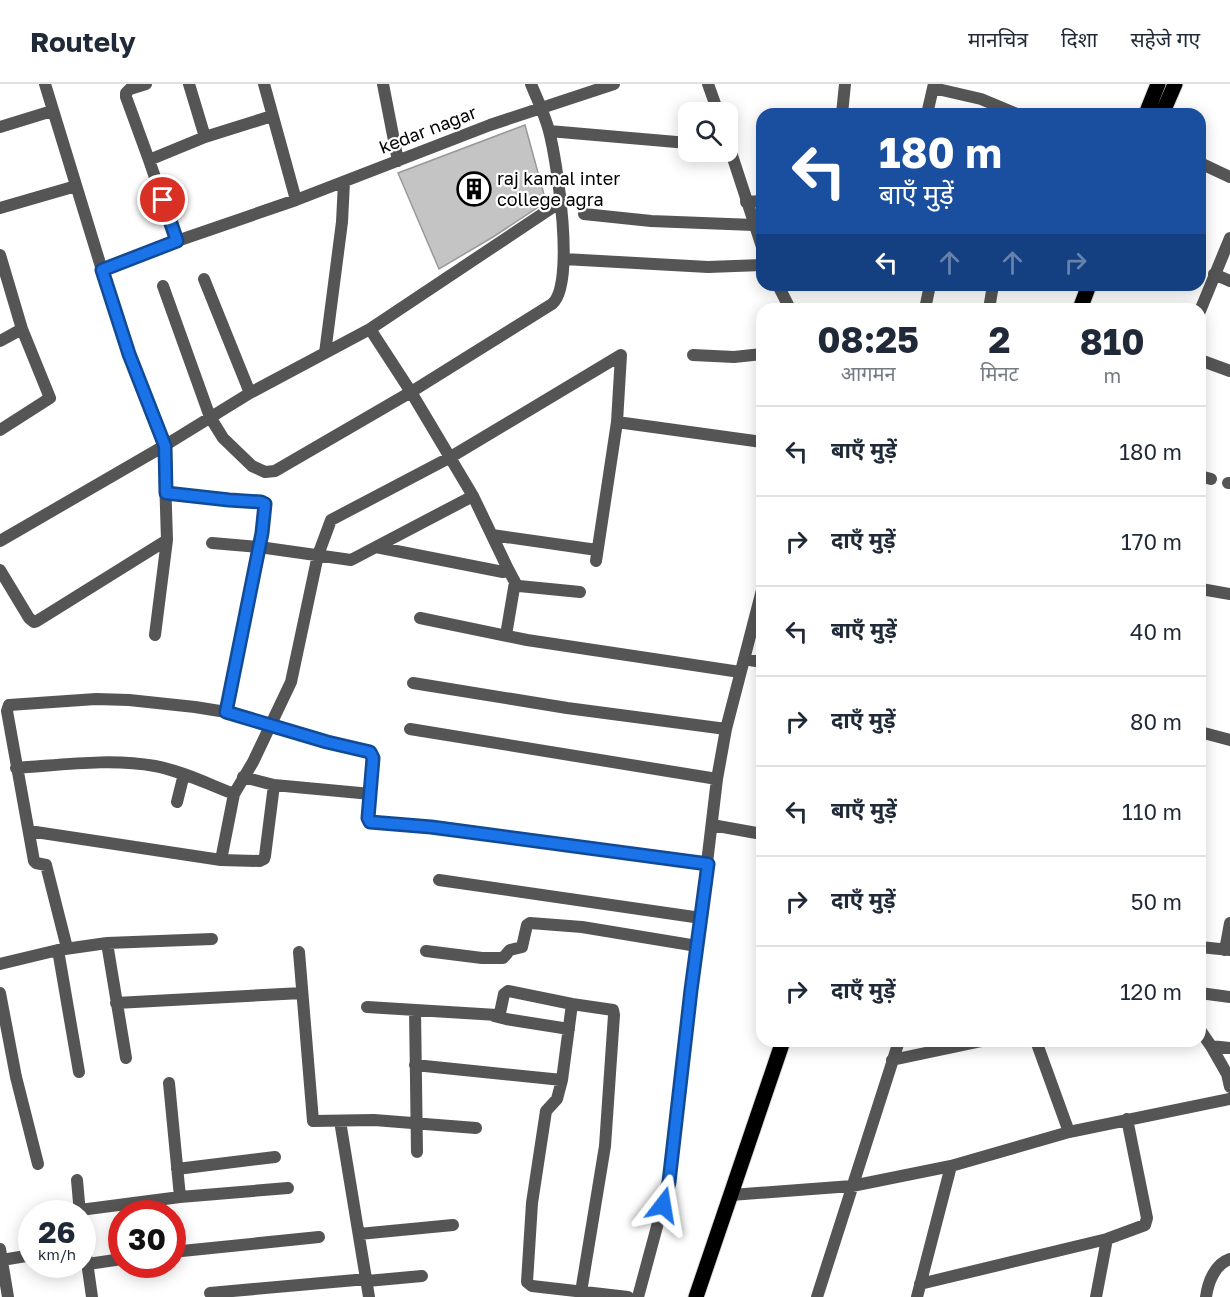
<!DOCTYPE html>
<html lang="hi">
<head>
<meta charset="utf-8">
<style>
  body { margin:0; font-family:"Golos Text","Noto Sans Devanagari",sans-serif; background:#f2f2f3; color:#1f2937; height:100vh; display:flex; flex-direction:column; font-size:22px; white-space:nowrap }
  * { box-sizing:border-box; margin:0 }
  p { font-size:20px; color:#747a83 }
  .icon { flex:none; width:33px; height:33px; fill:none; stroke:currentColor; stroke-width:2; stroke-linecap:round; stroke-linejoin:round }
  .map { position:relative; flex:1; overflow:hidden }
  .side { position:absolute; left:756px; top:219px; width:450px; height:744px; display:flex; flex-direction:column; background:#fff; border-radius:18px; box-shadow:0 3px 15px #0003 }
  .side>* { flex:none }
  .hud { position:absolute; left:756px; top:24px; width:450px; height:183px; border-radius:18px; box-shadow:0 3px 15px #0003; background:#1a4fa0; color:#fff; overflow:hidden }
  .tools { position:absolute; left:678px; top:18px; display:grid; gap:12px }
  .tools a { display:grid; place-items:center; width:60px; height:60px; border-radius:12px; background:#fff; box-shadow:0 3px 15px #0003; font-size:30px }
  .speed { position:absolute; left:18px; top:1116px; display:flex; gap:12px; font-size:30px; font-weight:700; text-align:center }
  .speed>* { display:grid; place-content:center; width:78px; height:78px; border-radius:50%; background:#fff; box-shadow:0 3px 15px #0003; line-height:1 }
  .speed small { font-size:15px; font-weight:400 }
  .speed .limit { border:9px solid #d22; background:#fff; color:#111 }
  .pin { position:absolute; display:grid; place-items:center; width:51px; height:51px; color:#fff; margin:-26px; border:3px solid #fff; border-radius:50%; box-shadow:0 2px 6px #0007 }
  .me { position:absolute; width:66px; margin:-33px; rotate:14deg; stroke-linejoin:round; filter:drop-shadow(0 0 4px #0008) }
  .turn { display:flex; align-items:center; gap:21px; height:126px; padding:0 24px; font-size:27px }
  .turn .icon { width:78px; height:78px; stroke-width:2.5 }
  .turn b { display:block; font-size:42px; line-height:51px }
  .lanes { display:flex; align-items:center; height:57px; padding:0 24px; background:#0003; justify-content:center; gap:30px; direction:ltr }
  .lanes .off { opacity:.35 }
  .eta { display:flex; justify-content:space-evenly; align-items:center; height:102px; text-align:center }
  .eta b { font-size:36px; font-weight:700; line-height:42px }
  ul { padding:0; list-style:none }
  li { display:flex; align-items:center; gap:18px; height:90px; padding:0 24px; border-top:2px solid #e0e1e3 }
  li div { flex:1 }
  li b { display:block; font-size:22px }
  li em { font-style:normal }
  header { display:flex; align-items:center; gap:36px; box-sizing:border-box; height:84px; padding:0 30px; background:#fff; border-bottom:2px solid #e0e1e3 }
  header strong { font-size:28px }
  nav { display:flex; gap:33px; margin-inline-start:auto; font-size:21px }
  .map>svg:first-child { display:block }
</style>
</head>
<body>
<header>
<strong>Routely</strong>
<nav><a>मानचित्र</a><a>दिशा</a><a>सहेजे गए</a></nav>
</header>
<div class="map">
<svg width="1230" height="1213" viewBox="0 0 1230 1213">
  <rect width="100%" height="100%" fill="#fff"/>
  <path fill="#c4c4c4" stroke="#999" stroke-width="1.5" d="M 525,41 L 546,118 L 493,153 L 439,185 L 398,89 Z"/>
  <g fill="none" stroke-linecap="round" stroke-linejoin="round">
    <defs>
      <path id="primary" d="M 1146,30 L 1158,0
        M 1162,30 L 1175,0
        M 1080,225 L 1089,201
        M 696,1213 L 783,957"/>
    </defs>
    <use href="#primary" stroke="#dbdbdb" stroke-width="17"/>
    <path stroke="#555" stroke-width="12" d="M 45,0 L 102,186 L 177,157 L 296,116 L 490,41 L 614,0
      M 146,0 L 130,5 L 126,9 L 126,13 L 149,76 L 205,53
      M 189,0 L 205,53 L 272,32
      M 264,0 L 296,116
      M 383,0 L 398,77
      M 934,0 L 933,4 L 981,15 L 1017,30
      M 842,30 L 845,0
      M 927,30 L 933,4
      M 0,43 L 52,27
      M 549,47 L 688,59
      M 149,76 L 177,157
      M 1200,79 L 1230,93
      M 746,118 L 762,117
      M 0,124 L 76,102
      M 584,130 L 651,137 L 754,141
      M 0,171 L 22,245 L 50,314 L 0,346
      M 564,175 L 708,183 L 762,181
      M 102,186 L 129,270 L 164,362 L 167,456 L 155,551
      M 1214,190 L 1230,197
      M 204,195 L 250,309
      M 163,202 L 210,333 L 223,354 L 252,382 L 265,388 L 275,387 L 411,308 L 552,220 C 576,201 557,77 549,47 C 545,31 537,15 531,0
      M 925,225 L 930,201
      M 989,225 L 993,201
      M 1200,227 L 1230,154
      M 370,245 L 411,308 L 473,412 L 507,483 L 506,487 L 503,488 L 376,463
      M 0,257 L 22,245
      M 325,269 L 342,138 L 344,98
      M 693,271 L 734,273 L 762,270
      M 1200,276 L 1230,287
      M 617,338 L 762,358
      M 1200,392 L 1211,395
      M 1228,399 L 1230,399
      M 166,409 L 229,416 L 261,418 L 265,420 L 262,449 L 226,628
      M 492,451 L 597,466
      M 0,457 L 164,362 L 250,309 L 370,245 L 562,117
      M 212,459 L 259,463 L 351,476 L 473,412
      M 507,483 L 516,500 L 519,502 L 580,508
      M 0,486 L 29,534 L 34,538 L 37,537 L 167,456
      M 1201,505 L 1230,510
      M 420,534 L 527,556 L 740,588
      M 506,551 L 515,498
      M 744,575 L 762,578
      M 413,599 L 567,624 L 726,645
      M 410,645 L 717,695
      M 1200,648 L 1230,656
      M 16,684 C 62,681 110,674 155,682 C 182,687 208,700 234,710
      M 243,693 L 274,701 L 371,710
      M 177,718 L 184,690
      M 712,741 L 762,750
      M 29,747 L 221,776 L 260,777 L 264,775 L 265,772 L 274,701
      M 221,776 L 234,710 L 253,678 L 291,598 L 318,471 L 331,436 L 449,374 L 621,271 L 617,338 L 596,477
      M 439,796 L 701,834
      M 107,859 L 126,974
      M 1200,863 L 1230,866
      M 67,864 L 46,781 L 36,779 L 34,777 L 7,627 L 9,621 L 96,615 L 129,616 L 195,623 L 226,628 L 327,658 L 370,668 L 373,674 L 368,734 L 370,738 L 431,743 L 708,780
      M 58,866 L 79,988
      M 1225,866 L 1230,839
      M 426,867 L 482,874 L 503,874 L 510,866 L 522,863 L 527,841 L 530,839 L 582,843 L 697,862
      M 299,868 L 313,1037 L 374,1036 L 476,1044
      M 0,880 L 58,866 L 107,859 L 212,855
      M 0,909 L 16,993 L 38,1080
      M 1200,909 L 1230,913
      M 116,919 L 302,909
      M 572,920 L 562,996 L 557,1015 L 546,1027 L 532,1119 L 527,1198 L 532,1202 L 628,1213
      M 367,923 L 497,931 L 500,929 L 504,910 L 508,907 L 572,920 L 613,926 L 614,931 L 605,1062 L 581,1208
      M 415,926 L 417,1068
      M 494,932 L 506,935 L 569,945
      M 1200,946 L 1211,962 L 1230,964
      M 1211,962 L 1227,990 L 1230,1003
      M 892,976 L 982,957
      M 415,981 L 562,996
      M 169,999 L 180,1113
      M 340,1037 L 369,1213
      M 1069,1048 L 1230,1015
      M 177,1085 L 275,1073
      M 77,1096 L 80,1130
      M 731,1111 L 852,1102 L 951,1082
      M 80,1126 L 180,1113 L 288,1104
      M 82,1143 L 92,1213
      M 359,1150 L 453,1141
      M 0,1165 L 8,1213
      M 172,1168 L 319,1153
      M 2,1176 L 32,1171
      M 88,1180 L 122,1175
      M 367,1197 L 422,1192
      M 920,1200 L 1107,1155 L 1145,1141 L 1147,1134 L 1127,1035
      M 210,1209 L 367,1195
      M 638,1213 L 669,1098 L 717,695 L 726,645 L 762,506
      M 817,1213 L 899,957
      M 917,1213 L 951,1082 L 1069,1048 L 1036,957
      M 1096,1213 L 1107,1155
      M 1206,1213 C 1208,1198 1215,1180 1230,1175"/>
    <path stroke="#555" stroke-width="12" d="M 708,0 L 718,28
      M 728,59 L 762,163
      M 778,201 L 790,225"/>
    <use href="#primary" stroke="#000" stroke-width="15"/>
  </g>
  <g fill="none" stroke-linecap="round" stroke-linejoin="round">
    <defs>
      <path id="route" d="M 163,116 L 177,157 L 102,186 L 129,270 L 165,362 L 166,409 L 229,416 L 261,418 L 265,420 L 262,449 L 226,628 L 327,658 L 370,668 L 373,674 L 368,734 L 370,738 L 431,743 L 708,780 L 691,906 L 669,1098 L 663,1121"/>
    </defs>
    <use href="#route" stroke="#114b97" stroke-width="15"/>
    <use href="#route" stroke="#1a73e8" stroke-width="10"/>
  </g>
  <defs>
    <symbol id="building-ring" viewBox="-11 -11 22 22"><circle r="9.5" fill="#fff" stroke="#000" stroke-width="1.5"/><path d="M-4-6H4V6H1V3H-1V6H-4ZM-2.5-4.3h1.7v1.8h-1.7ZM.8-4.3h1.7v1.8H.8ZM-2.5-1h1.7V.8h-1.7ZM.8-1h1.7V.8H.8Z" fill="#000"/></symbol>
  </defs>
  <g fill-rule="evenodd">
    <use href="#building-ring" x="455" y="86" width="38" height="38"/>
  </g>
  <g text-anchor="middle" stroke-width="4.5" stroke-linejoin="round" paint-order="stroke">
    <g font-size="18" fill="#000" stroke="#fff">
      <text transform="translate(428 46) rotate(-21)" y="6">kedar nagar</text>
    </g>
    <g font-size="18" fill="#000" stroke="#fff" text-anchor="start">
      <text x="497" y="101">raj kamal inter<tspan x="497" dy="21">college agra</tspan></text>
    </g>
  </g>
</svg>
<div class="tools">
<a><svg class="icon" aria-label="search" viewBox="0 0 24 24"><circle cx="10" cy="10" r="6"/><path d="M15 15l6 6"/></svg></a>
</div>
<div class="speed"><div>26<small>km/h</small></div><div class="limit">30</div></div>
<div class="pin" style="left:163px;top:116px;background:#d93025"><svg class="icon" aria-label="arrive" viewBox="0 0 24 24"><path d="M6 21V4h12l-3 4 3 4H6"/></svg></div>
<svg class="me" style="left:663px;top:1121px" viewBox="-20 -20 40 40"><path d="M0-17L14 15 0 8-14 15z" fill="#1a73e8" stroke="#fff" stroke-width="4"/></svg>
<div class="hud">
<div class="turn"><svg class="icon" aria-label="left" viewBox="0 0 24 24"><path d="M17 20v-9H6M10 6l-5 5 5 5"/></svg><div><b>180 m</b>बाएँ मुड़ें</div></div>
<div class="lanes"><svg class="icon" aria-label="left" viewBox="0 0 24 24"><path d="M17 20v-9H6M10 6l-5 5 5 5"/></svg><svg class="icon off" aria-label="ahead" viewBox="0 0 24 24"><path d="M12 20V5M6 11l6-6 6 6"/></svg><svg class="icon off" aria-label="ahead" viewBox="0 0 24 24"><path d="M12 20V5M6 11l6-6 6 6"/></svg><svg class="icon off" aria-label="right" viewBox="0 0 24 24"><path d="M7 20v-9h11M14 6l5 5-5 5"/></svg></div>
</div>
<section class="side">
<div class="eta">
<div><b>08:25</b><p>आगमन</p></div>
<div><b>2</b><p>मिनट</p></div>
<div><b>810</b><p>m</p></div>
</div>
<ul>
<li><svg class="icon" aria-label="left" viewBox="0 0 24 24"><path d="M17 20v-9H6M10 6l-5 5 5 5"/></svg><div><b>बाएँ मुड़ें</b></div><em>180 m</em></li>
<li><svg class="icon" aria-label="right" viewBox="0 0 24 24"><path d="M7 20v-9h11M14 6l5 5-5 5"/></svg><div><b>दाएँ मुड़ें</b></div><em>170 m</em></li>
<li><svg class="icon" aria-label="left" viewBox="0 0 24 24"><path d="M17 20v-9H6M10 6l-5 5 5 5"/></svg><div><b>बाएँ मुड़ें</b></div><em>40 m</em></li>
<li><svg class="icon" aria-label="right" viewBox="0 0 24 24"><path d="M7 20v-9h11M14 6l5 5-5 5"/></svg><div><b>दाएँ मुड़ें</b></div><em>80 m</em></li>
<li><svg class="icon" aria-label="left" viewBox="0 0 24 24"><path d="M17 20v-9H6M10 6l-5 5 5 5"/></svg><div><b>बाएँ मुड़ें</b></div><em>110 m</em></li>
<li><svg class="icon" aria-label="right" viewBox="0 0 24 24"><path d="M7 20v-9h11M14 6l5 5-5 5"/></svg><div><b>दाएँ मुड़ें</b></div><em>50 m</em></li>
<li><svg class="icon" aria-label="right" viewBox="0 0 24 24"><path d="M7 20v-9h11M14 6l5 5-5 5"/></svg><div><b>दाएँ मुड़ें</b></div><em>120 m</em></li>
</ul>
</section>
</div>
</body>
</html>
